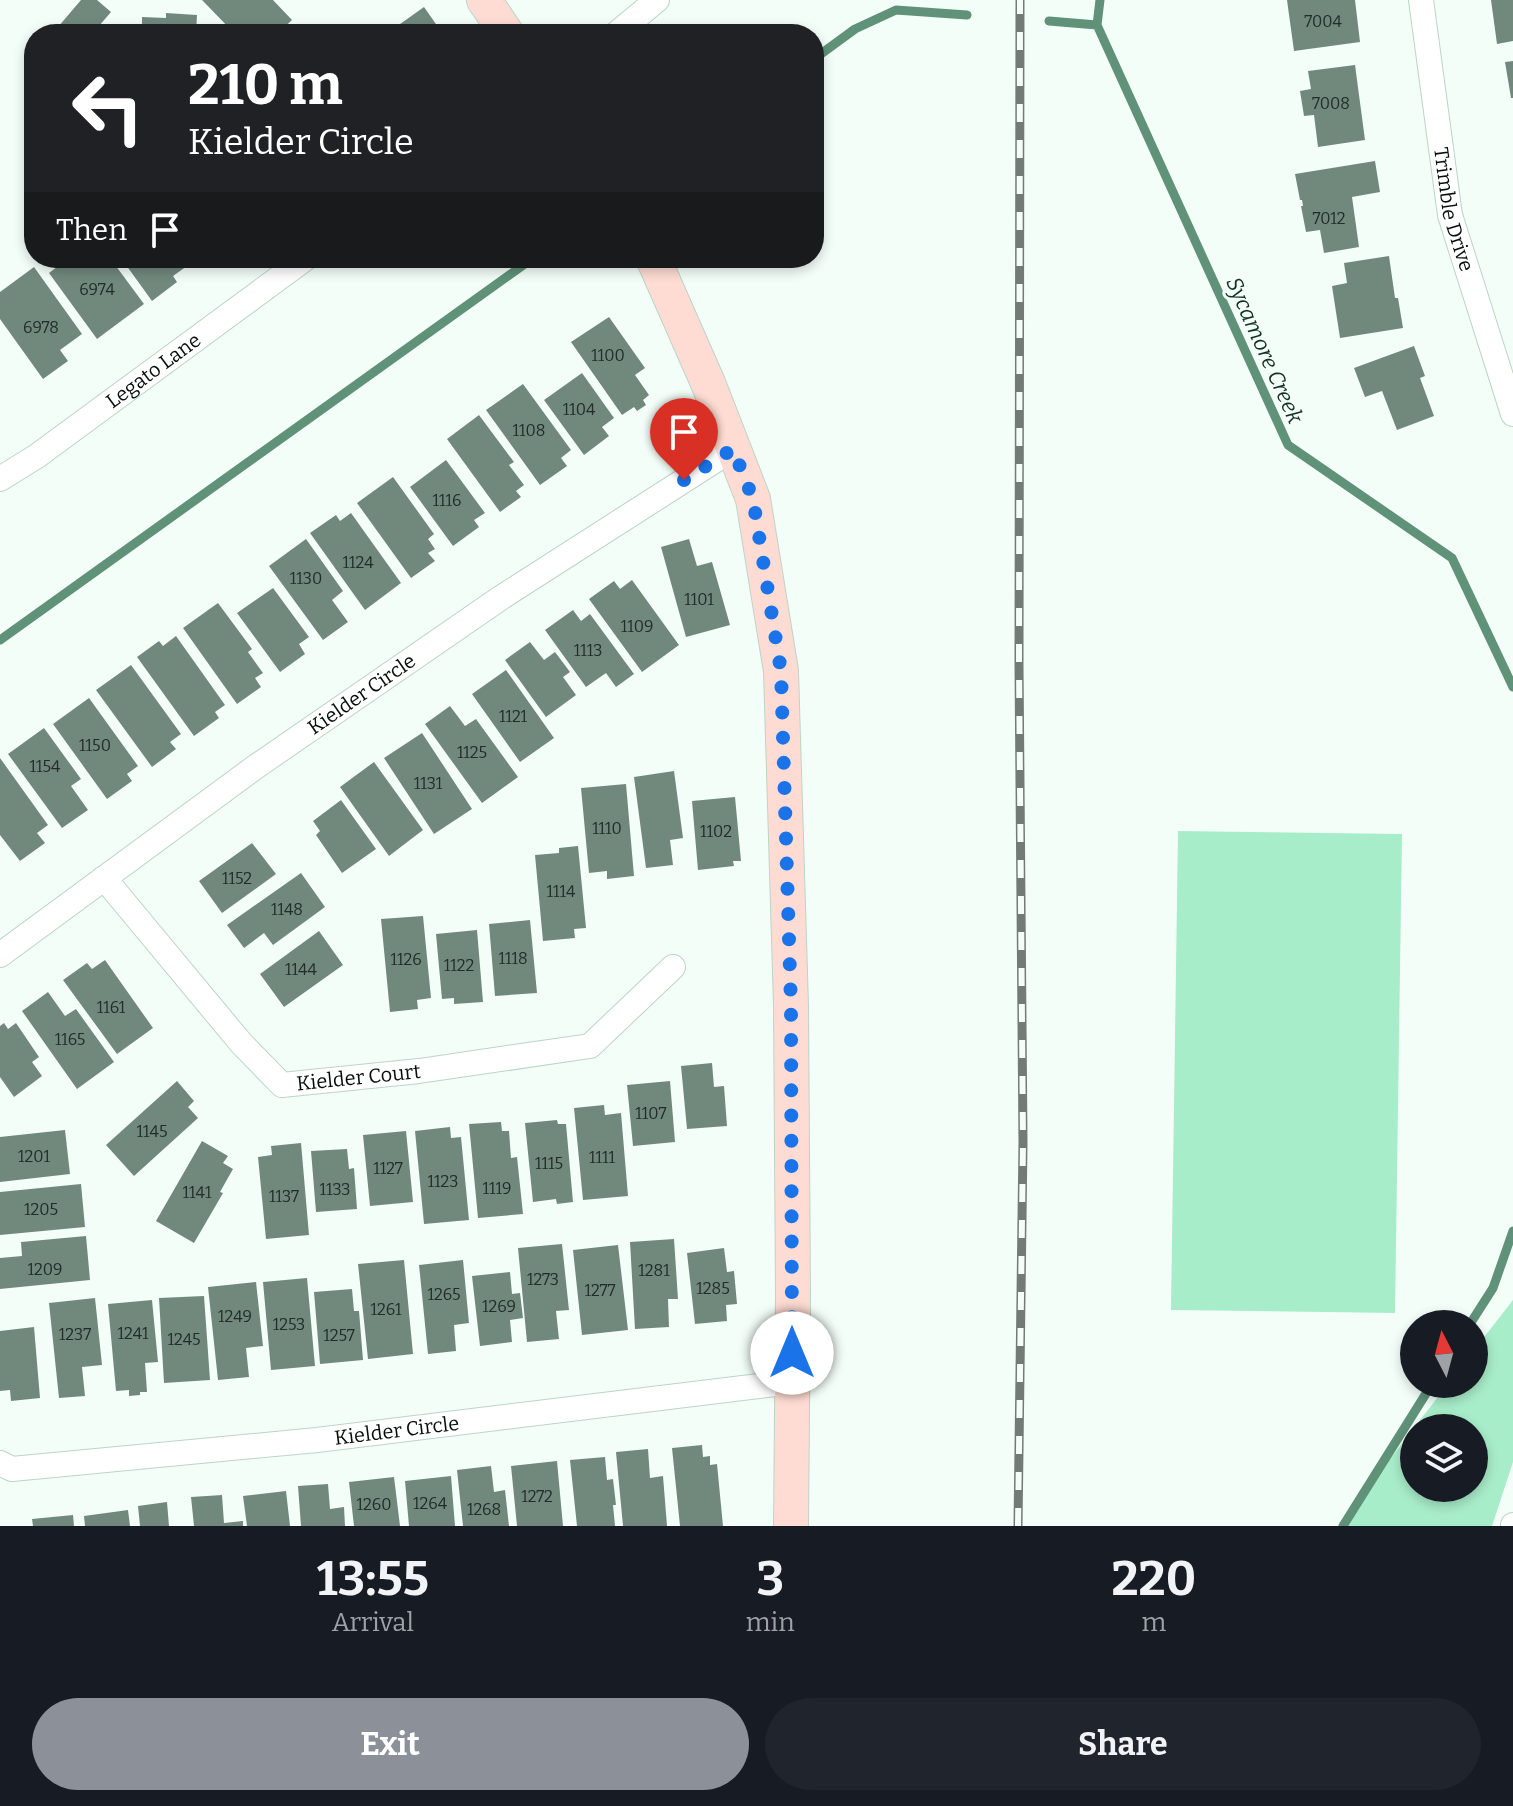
<!DOCTYPE html>
<html lang="en">
<head>
<meta charset="utf-8">
<style>
  body { margin:0; font-family:Bitter,serif; background:#20242c; color:#f1f3f6; height:100vh; display:flex; flex-direction:column; font-size:30px; white-space:nowrap }
  * { box-sizing:border-box; margin:0 }
  p { font-size:26px; color:#9ea1a6 }
  .icon { flex:none; width:44px; height:44px; fill:none; stroke:currentColor; stroke-width:2; stroke-linecap:round; stroke-linejoin:round }
  .map { position:relative; height:1526px; overflow:hidden }
  .drawer { display:flex; flex-direction:column; background:#171b24; flex:1 }
  .drawer>* { flex:none }
  .guide { position:absolute; left:24px; top:24px; width:800px; height:244px; border-radius:32px; box-shadow:0 4px 12px #0003; background:#202124; color:#fff; overflow:hidden }
  .needle { width:52px; rotate:354deg }
  .fabs { position:absolute; left:1400px; top:1310px; display:grid; gap:16px }
  .fabs a { display:grid; place-items:center; width:88px; height:88px; border-radius:50%; background:#171b24; box-shadow:0 4px 12px #0003; font-size:40px }
  .pin { position:absolute; display:grid; place-items:center; width:68px; height:68px; color:#fff; margin:-82px -34px; border-radius:50% 50% 50% 0; rotate:-45deg; box-shadow:0 0 8px #0007 }
  .pin .icon { rotate:45deg }
  .me { position:absolute; width:88px; margin:-44px; rotate:0deg; stroke-linejoin:round; filter:drop-shadow(0 0 6px #0008) }
  .turn { display:flex; align-items:center; gap:28px; height:168px; padding:0 32px; font-size:36px }
  .turn .icon { width:104px; height:104px; stroke-width:2.5 }
  .turn b { display:block; font-size:56px; line-height:68px }
  .then { display:flex; align-items:center; height:76px; padding:0 32px; background:#0003; gap:16px; font-size:30px }
  .eta { display:flex; justify-content:space-evenly; align-items:center; height:136px; text-align:center }
  .eta b { font-size:48px; font-weight:700; line-height:56px }
  .action { display:flex; gap:16px; margin-top:auto; padding:16px 32px }
  .action a { flex:1; height:92px; border-radius:48px; background:#8c9099; color:#fff; font-size:32px; font-weight:700; line-height:92px; text-align:center }
  .action a+a { background:#20242c; color:#f1f3f6 }
  .map>svg:first-child { display:block }
</style>
</head>
<body>
<div class="map">
<svg width="1513" height="1526" viewBox="0 0 1513 1526">
  <rect width="100%" height="100%" fill="#f4fef8"/>
  <path fill="#a8edca" fill-rule="evenodd" d="M 1178,831 L 1402,834 L 1395,1313 L 1171,1310 Z
    M 1513,1300 L 1513,1462 L 1492,1526 L 1338,1526 L 1448,1384 L 1474,1384 L 1474,1350 ZM 1414,1428 L 1474,1428 L 1474,1488 L 1414,1488 Z"/>
  <g fill="none" stroke-linecap="round" stroke-linejoin="round">
    <path stroke="#5f9279" stroke-width="9" d="M 1100,0 L 1097,25 L 1288,445 L 1452,558 L 1513,687
      M 1049,21 L 1097,25
      M 814,59 L 855,29 L 896,10 L 967,15
      M 0,640 L 533,258
      M 1470,1324 L 1493,1288 L 1513,1231
      M 1343,1526 L 1432,1384"/>
  </g>
  <path fill="#71897d" d="M 81,0 L 97,0 L 111,12 L 99,26 L 108,34 L 52,34 Z
    M 202,0 L 273,0 L 292,20 L 277,34 L 269,34 L 262,27 L 255,34 L 235,34 Z
    M 1287,0 L 1355,0 L 1360,42 L 1294,51 Z
    M 1491,0 L 1513,0 L 1513,41 L 1497,44 Z
    M 424,7 L 443,34 L 386,34 Z
    M 166,13 L 197,15 L 196,34 L 142,34 L 142,17 L 166,18 Z
    M 1513,61 L 1513,98 L 1511,98 L 1505,62 Z
    M 1355,65 L 1365,140 L 1318,147 L 1314,115 L 1304,116 L 1300,91 L 1311,89 L 1308,71 Z
    M 1375,161 L 1380,192 L 1352,197 L 1359,247 L 1324,253 L 1320,230 L 1306,232 L 1301,206 L 1303,206 L 1302,200 L 1300,200 L 1295,174 Z
    M 1389,256 L 1395,298 L 1398,298 L 1403,328 L 1340,338 L 1332,286 L 1347,283 L 1344,263 Z
    M 59,258 L 110,258 L 144,304 L 97,339 L 49,273 L 62,263 Z
    M 121,258 L 192,258 L 194,261 L 173,276 L 177,282 L 152,301 Z
    M 34,267 L 82,334 L 60,350 L 68,361 L 43,379 L 0,319 L 0,292 Z
    M 609,317 L 645,368 L 635,375 L 649,395 L 643,400 L 646,405 L 637,411 L 634,407 L 622,415 L 571,342 Z
    M 1414,346 L 1425,376 L 1420,378 L 1434,416 L 1397,430 L 1382,391 L 1365,397 L 1354,368 Z
    M 582,373 L 614,418 L 602,427 L 609,436 L 584,455 L 544,400 Z
    M 523,384 L 571,450 L 561,458 L 567,466 L 540,485 L 486,410 Z
    M 479,415 L 514,462 L 509,465 L 524,485 L 516,491 L 521,497 L 500,512 L 447,439 Z
    M 446,460 L 485,513 L 474,520 L 479,527 L 453,546 L 410,487 Z
    M 393,477 L 434,534 L 428,539 L 435,549 L 428,553 L 435,561 L 411,578 L 357,503 Z
    M 351,513 L 401,583 L 365,610 L 310,533 L 336,515 L 340,521 Z
    M 306,539 L 343,591 L 332,600 L 348,622 L 323,640 L 269,566 Z
    M 689,539 L 697,566 L 712,562 L 730,625 L 686,637 L 661,547 Z
    M 632,580 L 679,645 L 642,672 L 589,599 L 614,581 L 620,589 Z
    M 273,588 L 309,637 L 299,644 L 305,654 L 280,672 L 237,613 Z
    M 218,603 L 252,649 L 248,652 L 263,673 L 255,678 L 261,687 L 237,704 L 183,628 Z
    M 573,610 L 581,621 L 590,614 L 634,674 L 616,687 L 606,673 L 586,687 L 545,630 Z
    M 176,636 L 225,705 L 215,712 L 219,718 L 194,736 L 137,657 L 159,641 L 163,646 Z
    M 530,642 L 544,660 L 555,652 L 570,672 L 563,677 L 576,695 L 546,717 L 505,660 Z
    M 131,665 L 181,734 L 170,742 L 176,749 L 152,767 L 96,690 Z
    M 506,670 L 554,738 L 520,762 L 472,694 Z
    M 89,698 L 138,766 L 127,774 L 132,781 L 107,799 L 53,724 Z
    M 450,706 L 465,726 L 476,719 L 518,777 L 482,803 L 425,724 Z
    M 44,728 L 81,779 L 71,786 L 88,810 L 62,828 L 8,754 Z
    M 422,733 L 472,809 L 434,834 L 384,758 Z
    M 0,758 L 48,825 L 37,833 L 45,843 L 20,861 L 0,835 Z
    M 374,762 L 423,830 L 389,856 L 340,787 Z
    M 674,771 L 683,838 L 670,840 L 673,865 L 646,868 L 634,777 Z
    M 626,784 L 634,876 L 607,879 L 607,871 L 589,873 L 581,788 Z
    M 735,797 L 741,861 L 733,861 L 734,866 L 698,870 L 692,801 Z
    M 341,800 L 376,849 L 342,873 L 316,835 L 320,831 L 313,821 Z
    M 252,843 L 276,874 L 222,913 L 199,881 Z
    M 578,846 L 586,928 L 574,929 L 575,938 L 543,941 L 535,855 L 559,853 L 559,848 Z
    M 301,873 L 325,907 L 273,945 L 264,933 L 244,948 L 227,925 Z
    M 423,916 L 431,998 L 417,1000 L 418,1009 L 390,1012 L 381,919 Z
    M 530,920 L 537,993 L 495,996 L 489,924 Z
    M 477,930 L 483,1002 L 454,1004 L 454,998 L 442,999 L 436,934 Z
    M 319,931 L 343,965 L 284,1007 L 260,974 Z
    M 105,960 L 153,1028 L 117,1054 L 63,980 L 87,963 L 92,969 Z
    M 48,992 L 65,1016 L 76,1009 L 114,1062 L 77,1089 L 22,1011 Z
    M 4,1023 L 8,1029 L 16,1023 L 39,1057 L 32,1062 L 42,1076 L 14,1097 L 0,1077 L 0,1026 Z
    M 712,1063 L 714,1087 L 724,1086 L 727,1126 L 687,1129 L 681,1066 Z
    M 177,1081 L 194,1101 L 188,1107 L 198,1118 L 134,1176 L 106,1145 Z
    M 670,1081 L 675,1142 L 633,1146 L 627,1085 Z
    M 604,1105 L 605,1115 L 621,1113 L 628,1196 L 583,1200 L 574,1108 Z
    M 557,1120 L 558,1124 L 566,1124 L 573,1202 L 557,1204 L 556,1199 L 533,1202 L 525,1123 Z
    M 501,1122 L 502,1131 L 509,1131 L 511,1158 L 517,1157 L 523,1214 L 478,1218 L 469,1124 Z
    M 450,1127 L 451,1138 L 461,1137 L 469,1220 L 424,1224 L 415,1131 Z
    M 65,1130 L 70,1174 L 0,1182 L 0,1137 Z
    M 406,1131 L 413,1202 L 370,1206 L 363,1135 Z
    M 202,1141 L 228,1156 L 223,1163 L 233,1169 L 220,1192 L 223,1193 L 194,1243 L 156,1221 Z
    M 301,1143 L 309,1235 L 266,1239 L 258,1157 L 272,1155 L 271,1146 Z
    M 347,1149 L 349,1169 L 354,1168 L 357,1209 L 316,1212 L 311,1151 Z
    M 81,1184 L 85,1227 L 0,1235 L 0,1192 Z
    M 86,1236 L 90,1280 L 0,1289 L 0,1258 L 22,1256 L 21,1242 Z
    M 674,1239 L 678,1299 L 668,1299 L 669,1327 L 635,1329 L 630,1242 Z
    M 562,1244 L 569,1310 L 556,1311 L 559,1339 L 527,1342 L 518,1248 Z
    M 618,1245 L 628,1330 L 582,1335 L 573,1250 Z
    M 724,1248 L 727,1272 L 734,1271 L 737,1304 L 726,1305 L 727,1321 L 695,1324 L 687,1253 Z
    M 404,1260 L 413,1354 L 368,1359 L 358,1264 Z
    M 463,1260 L 469,1323 L 454,1325 L 456,1351 L 428,1354 L 419,1265 Z
    M 510,1272 L 512,1294 L 520,1293 L 523,1318 L 510,1320 L 512,1342 L 480,1346 L 472,1276 Z
    M 307,1278 L 315,1366 L 271,1370 L 263,1282 Z
    M 256,1282 L 263,1346 L 246,1348 L 249,1377 L 218,1380 L 208,1287 Z
    M 352,1289 L 354,1311 L 359,1311 L 363,1360 L 320,1364 L 314,1292 Z
    M 204,1296 L 210,1380 L 164,1383 L 159,1298 Z
    M 95,1298 L 102,1365 L 82,1367 L 85,1396 L 59,1398 L 49,1303 Z
    M 152,1300 L 158,1362 L 145,1363 L 147,1392 L 140,1392 L 140,1395 L 129,1396 L 129,1390 L 116,1391 L 108,1304 Z
    M 34,1327 L 40,1398 L 11,1401 L 10,1390 L 0,1391 L 0,1331 Z
    M 702,1445 L 703,1457 L 710,1456 L 710,1465 L 717,1464 L 723,1526 L 680,1526 L 672,1448 Z
    M 648,1449 L 650,1478 L 663,1476 L 667,1526 L 623,1526 L 616,1452 Z
    M 605,1457 L 607,1480 L 613,1479 L 616,1505 L 613,1505 L 615,1526 L 577,1526 L 570,1460 Z
    M 557,1461 L 563,1526 L 517,1526 L 511,1466 Z
    M 491,1466 L 494,1492 L 505,1490 L 509,1526 L 463,1526 L 457,1470 Z
    M 451,1476 L 455,1526 L 409,1526 L 405,1481 Z
    M 394,1477 L 400,1526 L 354,1526 L 349,1482 Z
    M 328,1484 L 330,1509 L 344,1507 L 345,1526 L 301,1526 L 298,1486 Z
    M 286,1491 L 290,1526 L 247,1526 L 243,1496 Z
    M 222,1495 L 224,1523 L 243,1521 L 243,1526 L 194,1526 L 191,1497 Z
    M 167,1502 L 169,1526 L 140,1526 L 138,1506 Z
    M 128,1510 L 130,1526 L 85,1526 L 84,1516 Z
    M 73,1515 L 74,1526 L 33,1526 L 32,1519 Z"/>
  <g fill="none" stroke-linecap="round" stroke-linejoin="round">
    <defs>
      <g id="street">
        <path id="s1" d="M 1421,0 L 1450,215 L 1513,414"/>
        <path d="M 616,34 L 657,0"/>
        <path id="s2" d="M 0,479 L 37,456 L 306,258"/>
        <path id="s3" d="M 104,878 L 241,1043 L 282,1085 L 419,1071 L 590,1046 L 673,967"/>
        <path id="s4" d="M 0,955 L 254,768 L 502,597 L 733,449"/>
        <path id="s5" d="M 0,1463 L 12,1469 L 317,1440 L 792,1382"/>
        <path d="M 1513,1526 L 1513,1525"/>
      </g>
      <path id="secondary" d="M 484,0 L 507,34
        M 653,258 L 708,383 L 753,499 L 781,671 L 791,1006 L 793,1296 L 791,1526"/>
    </defs>
    <use href="#street" stroke="#bbd5c7" stroke-width="26"/>
    <use href="#secondary" stroke="#bbd5c7" stroke-width="36"/>
    <use href="#street" stroke="#fff" stroke-width="24"/>
    <use href="#secondary" stroke="#fedcd3" stroke-width="34"/>
    <defs>
      <path id="rail" d="M 1018,1526 L 1023,1142 L 1019,665 L 1020,0"/>
    </defs>
    <use href="#rail" stroke="#727b75" stroke-width="9"/>
    <use href="#rail" stroke="#f4fef8" stroke-width="6" stroke-dasharray="18" stroke-linecap="butt"/>
  </g>
  <g fill="none" stroke-linecap="round" stroke-linejoin="round">
    <path stroke="#1a73e8" stroke-width="14" stroke-dasharray="0 25.2" d="M 684,480 L 733,449 L 753,499 L 781,671 L 791,1006 L 792,1353"/>
  </g>
  <g text-anchor="middle" stroke-width="6" stroke-linejoin="round" paint-order="stroke">
    <g font-size="16" fill="#212d26">
      <text x="1323" y="27">7004</text>
      <text x="1331" y="109">7008</text>
      <text x="1329" y="224">7012</text>
      <text x="97" y="295">6974</text>
      <text x="41" y="333">6978</text>
      <text x="608" y="361">1100</text>
      <text x="579" y="415">1104</text>
      <text x="529" y="436">1108</text>
      <text x="447" y="506">1116</text>
      <text x="358" y="568">1124</text>
      <text x="306" y="584">1130</text>
      <text x="699" y="605">1101</text>
      <text x="637" y="632">1109</text>
      <text x="588" y="656">1113</text>
      <text x="513" y="722">1121</text>
      <text x="95" y="751">1150</text>
      <text x="472" y="758">1125</text>
      <text x="45" y="772">1154</text>
      <text x="428" y="789">1131</text>
      <text x="607" y="834">1110</text>
      <text x="716" y="837">1102</text>
      <text x="237" y="884">1152</text>
      <text x="561" y="897">1114</text>
      <text x="287" y="915">1148</text>
      <text x="513" y="964">1118</text>
      <text x="406" y="965">1126</text>
      <text x="459" y="971">1122</text>
      <text x="301" y="975">1144</text>
      <text x="111" y="1013">1161</text>
      <text x="70" y="1045">1165</text>
      <text x="651" y="1119">1107</text>
      <text x="152" y="1137">1145</text>
      <text x="34" y="1162">1201</text>
      <text x="602" y="1163">1111</text>
      <text x="549" y="1169">1115</text>
      <text x="388" y="1174">1127</text>
      <text x="443" y="1187">1123</text>
      <text x="497" y="1194">1119</text>
      <text x="335" y="1195">1133</text>
      <text x="197" y="1198">1141</text>
      <text x="284" y="1202">1137</text>
      <text x="41" y="1215">1205</text>
      <text x="45" y="1275">1209</text>
      <text x="654" y="1276">1281</text>
      <text x="543" y="1285">1273</text>
      <text x="713" y="1294">1285</text>
      <text x="600" y="1296">1277</text>
      <text x="444" y="1300">1265</text>
      <text x="499" y="1312">1269</text>
      <text x="386" y="1315">1261</text>
      <text x="235" y="1322">1249</text>
      <text x="289" y="1330">1253</text>
      <text x="133" y="1339">1241</text>
      <text x="75" y="1340">1237</text>
      <text x="339" y="1341">1257</text>
      <text x="184" y="1345">1245</text>
      <text x="537" y="1502">1272</text>
      <text x="430" y="1509">1264</text>
      <text x="374" y="1510">1260</text>
      <text x="484" y="1515">1268</text>
    </g>
    <g font-size="20" fill="#060e09" stroke="#f4fef8">
      <text dy="7" stroke="none"><textPath href="#s1" startOffset="212">Trimble Drive</textPath></text>
      <text dy="7" stroke="none"><textPath href="#s2" startOffset="188">Legato Lane</textPath></text>
      <text dy="7" stroke="none"><textPath href="#s4" startOffset="446">Kielder Circle</textPath></text>
      <text dy="7" stroke="none"><textPath href="#s3" startOffset="350">Kielder Court</textPath></text>
      <text dy="7" stroke="none"><textPath href="#s5" startOffset="400">Kielder Circle</textPath></text>
    </g>
    <g font-size="22" font-style="italic" fill="#113123" stroke="#f4fef8">
      <text transform="translate(1265 350) rotate(66)" y="8">Sycamore Creek</text>
    </g>
  </g>
</svg>
<div class="fabs">
<a><svg class="needle" viewBox="-14 -14 28 28"><path d="M0-13l5 13h-10z" fill="#e53935"/><path d="M0 13l5-13h-10z" fill="#9ea1a6"/></svg></a>
<a><svg class="icon" aria-label="layers" viewBox="0 0 24 24"><path d="M12 4l9 5-9 5-9-5zM3 14l9 5 9-5"/></svg></a>
</div>
<div class="pin" style="left:684px;top:480px;background:#d93025"><svg class="icon" aria-label="arrive" viewBox="0 0 24 24"><path d="M6 21V4h12l-3 4 3 4H6"/></svg></div>
<svg class="me" style="left:792px;top:1353px" viewBox="-20 -20 40 40"><circle r="19" fill="#fff"/><path d="M0-13L10 11 0 6-10 11z" fill="#1a73e8"/></svg>
<div class="guide">
<div class="turn"><svg class="icon" aria-label="left" viewBox="0 0 24 24"><path d="M17 20v-9H6M10 6l-5 5 5 5"/></svg><div><b>210 m</b>Kielder Circle</div></div>
<div class="then">Then<svg class="icon" aria-label="arrive" viewBox="0 0 24 24"><path d="M6 21V4h12l-3 4 3 4H6"/></svg></div>
</div>
</div>
<section class="drawer">
<div class="eta">
<div><b>13:55</b><p>Arrival</p></div>
<div><b>3</b><p>min</p></div>
<div><b>220</b><p>m</p></div>
</div>
<div class="action"><a>Exit</a><a>Share</a></div>
</section>
</body>
</html>
